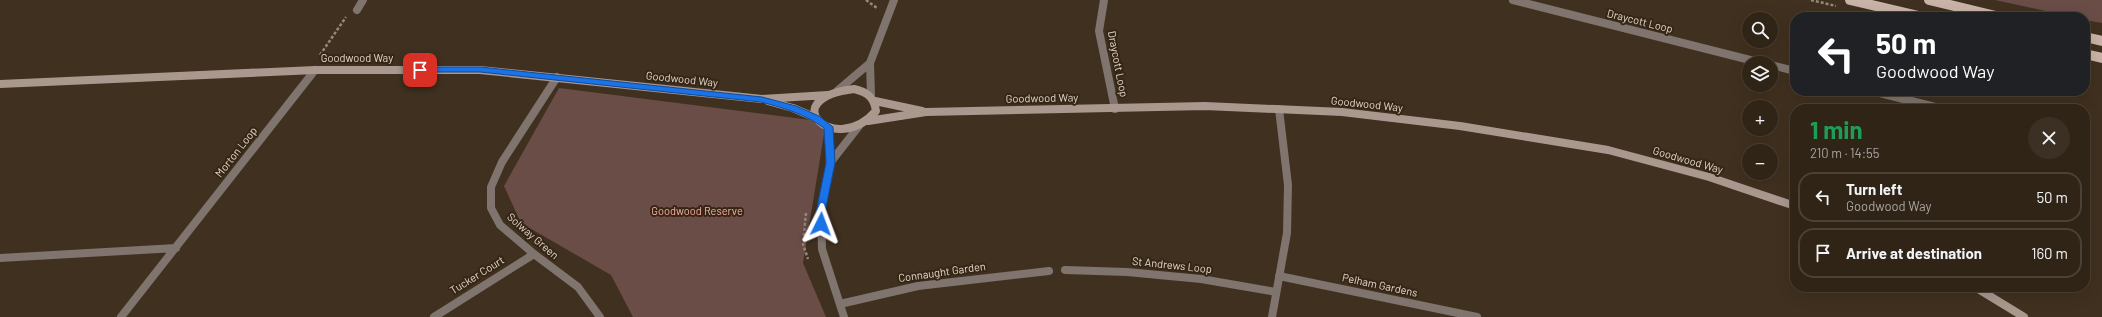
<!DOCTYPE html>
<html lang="en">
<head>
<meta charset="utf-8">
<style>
  body { margin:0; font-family:Barlow,sans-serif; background:#3c3024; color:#f1f3f6; height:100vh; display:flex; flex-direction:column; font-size:15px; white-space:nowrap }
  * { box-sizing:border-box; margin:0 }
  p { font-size:13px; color:#a8a4a1 }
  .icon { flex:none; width:22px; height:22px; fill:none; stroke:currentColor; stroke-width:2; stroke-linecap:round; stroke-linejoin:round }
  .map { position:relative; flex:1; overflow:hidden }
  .drawer { position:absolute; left:1790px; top:104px; width:300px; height:188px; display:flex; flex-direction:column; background:#302417; border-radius:16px; box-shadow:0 4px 16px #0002,0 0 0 1px #4b4136 }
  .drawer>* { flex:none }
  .top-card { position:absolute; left:1790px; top:12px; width:300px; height:84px; border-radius:16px; box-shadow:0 4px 16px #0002,0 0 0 1px #4b4136; background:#202124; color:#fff; overflow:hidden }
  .controls { position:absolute; left:1742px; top:12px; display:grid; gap:8px }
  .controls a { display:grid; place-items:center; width:36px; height:36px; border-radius:50%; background:#302417; box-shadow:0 4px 16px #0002,0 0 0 1px #4b4136; font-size:20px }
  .pin { position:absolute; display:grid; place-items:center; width:34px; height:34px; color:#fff; margin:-17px; border-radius:8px; box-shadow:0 2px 6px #0006 }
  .me { position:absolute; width:44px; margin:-22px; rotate:3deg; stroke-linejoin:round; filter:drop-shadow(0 0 3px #0008) }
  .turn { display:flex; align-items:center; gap:14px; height:84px; padding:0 20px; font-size:18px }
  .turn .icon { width:52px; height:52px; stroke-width:2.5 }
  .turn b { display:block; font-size:28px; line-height:34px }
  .round { display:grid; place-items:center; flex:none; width:42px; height:42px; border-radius:21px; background:#3c3024 }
  .overview { display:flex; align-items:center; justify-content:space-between; height:68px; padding:0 20px }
  h1 { font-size:24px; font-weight:700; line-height:30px; color:#1e9e55 }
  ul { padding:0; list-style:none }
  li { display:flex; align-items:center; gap:12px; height:50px; margin:0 8px 6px; padding:0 12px; border:2px solid #4b4136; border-radius:16px }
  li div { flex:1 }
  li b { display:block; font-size:15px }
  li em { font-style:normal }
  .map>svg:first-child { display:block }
</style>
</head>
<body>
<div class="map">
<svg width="2102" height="317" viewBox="0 0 2102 317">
  <rect width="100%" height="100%" fill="#40301f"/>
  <path fill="#6b4d48" d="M 1995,0 L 2102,0 L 2102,23 L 2085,20 L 2085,17 L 2073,17 Z
    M 559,88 L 826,122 L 803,263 L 826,317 L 633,317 L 611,275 L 521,223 L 504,186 Z"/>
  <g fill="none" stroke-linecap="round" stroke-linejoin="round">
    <path stroke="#96897b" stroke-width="2.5" stroke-dasharray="3 2" stroke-linecap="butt" d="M 866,0 L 877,8
      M 1811,0 L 1836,6
      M 320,55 L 346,17
      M 806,213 L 803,244 L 808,259"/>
    <path stroke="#7f746e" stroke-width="8" d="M 1104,0 L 1099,31 L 1115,109
      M 1513,0 L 1762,63
      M 357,10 L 363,0
      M 1771,65 L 1795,71
      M 557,77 L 502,162 L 491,187 L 491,208 L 500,225 L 534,254 L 578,287 L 600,317
      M 837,91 L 870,63
      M 1872,91 L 1943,109
      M 871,95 L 870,63 L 894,0
      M 828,127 L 830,163 L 821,212 L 822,249 L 844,317
      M 830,163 L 859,126
      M 0,258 L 176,248
      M 1065,270 L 1127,272 L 1201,279 L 1276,292
      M 1279,276 L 1477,317
      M 840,304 L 918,286 L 1049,271
      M 121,317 L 315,70
      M 434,317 L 534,254
      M 1272,317 L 1287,233 L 1288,185 L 1279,109"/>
    <path stroke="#aa988f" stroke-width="8" d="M 0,84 L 315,70 L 480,70 L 762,99 L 828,95
      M 854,89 C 867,92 874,97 876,111 C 835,158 773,99 854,89 Z
      M 768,101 L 793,108 L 816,118
      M 875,101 L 922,111
      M 868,121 L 926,112 L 1205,106 L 1342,112 L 1460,126 L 1608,150 L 1709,177 L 1795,206
      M 1975,287 L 2024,317"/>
    <path stroke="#cab3a8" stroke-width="10" d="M 1850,0 L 1923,17
      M 1929,0 L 2000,17
      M 2085,37 L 2102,41
      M 2085,54 L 2102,58"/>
  </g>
  <path fill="#1a73e8" stroke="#114b97" d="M 420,67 L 480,67 L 762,97 L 796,106 L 819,116 L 833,127 L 835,163 L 825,212 L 826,224 L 821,228 L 817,227 L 816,212 L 826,163 L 824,128 C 805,114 784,108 761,102 L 480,72 L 417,72 L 416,70 Z"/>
  <g text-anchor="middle" stroke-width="4" stroke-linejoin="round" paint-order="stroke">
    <g font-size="11" fill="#e1d6cc" stroke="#362615">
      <text transform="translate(1640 21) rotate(14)" y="4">Draycott Loop</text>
      <text x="357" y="62">Goodwood Way</text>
      <text transform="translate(1118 64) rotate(79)" y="4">Draycott Loop</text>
      <text transform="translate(682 79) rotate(6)" y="4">Goodwood Way</text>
      <text transform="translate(1042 98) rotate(-1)" y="4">Goodwood Way</text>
      <text transform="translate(1367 104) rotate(6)" y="4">Goodwood Way</text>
      <text transform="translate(236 152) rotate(-52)" y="4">Morton Loop</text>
      <text transform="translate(1688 160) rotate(16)" y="4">Goodwood Way</text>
      <text transform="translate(533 236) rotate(41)" y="4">Solway Green</text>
      <text transform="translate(1172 265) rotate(6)" y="4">St Andrews Loop</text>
      <text transform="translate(942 272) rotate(-8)" y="4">Connaught Garden</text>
      <text transform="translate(477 275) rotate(-32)" y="4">Tucker Court</text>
      <text transform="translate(1380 285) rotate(12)" y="4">Pelham Gardens</text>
    </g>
    <g font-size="11" fill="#fcaea3" stroke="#362615">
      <text x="697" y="215">Goodwood Reserve</text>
    </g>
  </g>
</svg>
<div class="controls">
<a><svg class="icon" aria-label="search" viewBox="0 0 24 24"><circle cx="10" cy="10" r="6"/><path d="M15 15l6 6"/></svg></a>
<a><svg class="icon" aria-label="layers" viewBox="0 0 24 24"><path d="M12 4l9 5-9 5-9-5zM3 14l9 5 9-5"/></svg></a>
<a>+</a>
<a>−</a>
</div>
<div class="pin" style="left:420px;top:70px;background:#d93025"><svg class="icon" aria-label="arrive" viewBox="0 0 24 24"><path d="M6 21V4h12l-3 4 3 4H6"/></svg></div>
<svg class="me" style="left:821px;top:224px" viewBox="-20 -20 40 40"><path d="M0-17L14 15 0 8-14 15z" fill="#1a73e8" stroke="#fff" stroke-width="4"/></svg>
<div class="top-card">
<div class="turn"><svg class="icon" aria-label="left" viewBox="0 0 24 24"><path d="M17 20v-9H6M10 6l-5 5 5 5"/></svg><div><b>50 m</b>Goodwood Way</div></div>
</div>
<section class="drawer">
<div class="overview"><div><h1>1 min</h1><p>210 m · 14:55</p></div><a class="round"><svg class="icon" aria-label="close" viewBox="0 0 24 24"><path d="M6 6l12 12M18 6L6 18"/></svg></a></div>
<ul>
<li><svg class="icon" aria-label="left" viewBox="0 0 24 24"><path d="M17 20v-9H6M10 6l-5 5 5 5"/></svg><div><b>Turn left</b><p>Goodwood Way</p></div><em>50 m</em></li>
<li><svg class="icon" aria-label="arrive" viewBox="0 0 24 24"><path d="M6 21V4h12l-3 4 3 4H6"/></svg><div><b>Arrive at destination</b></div><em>160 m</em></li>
</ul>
</section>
</div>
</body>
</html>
